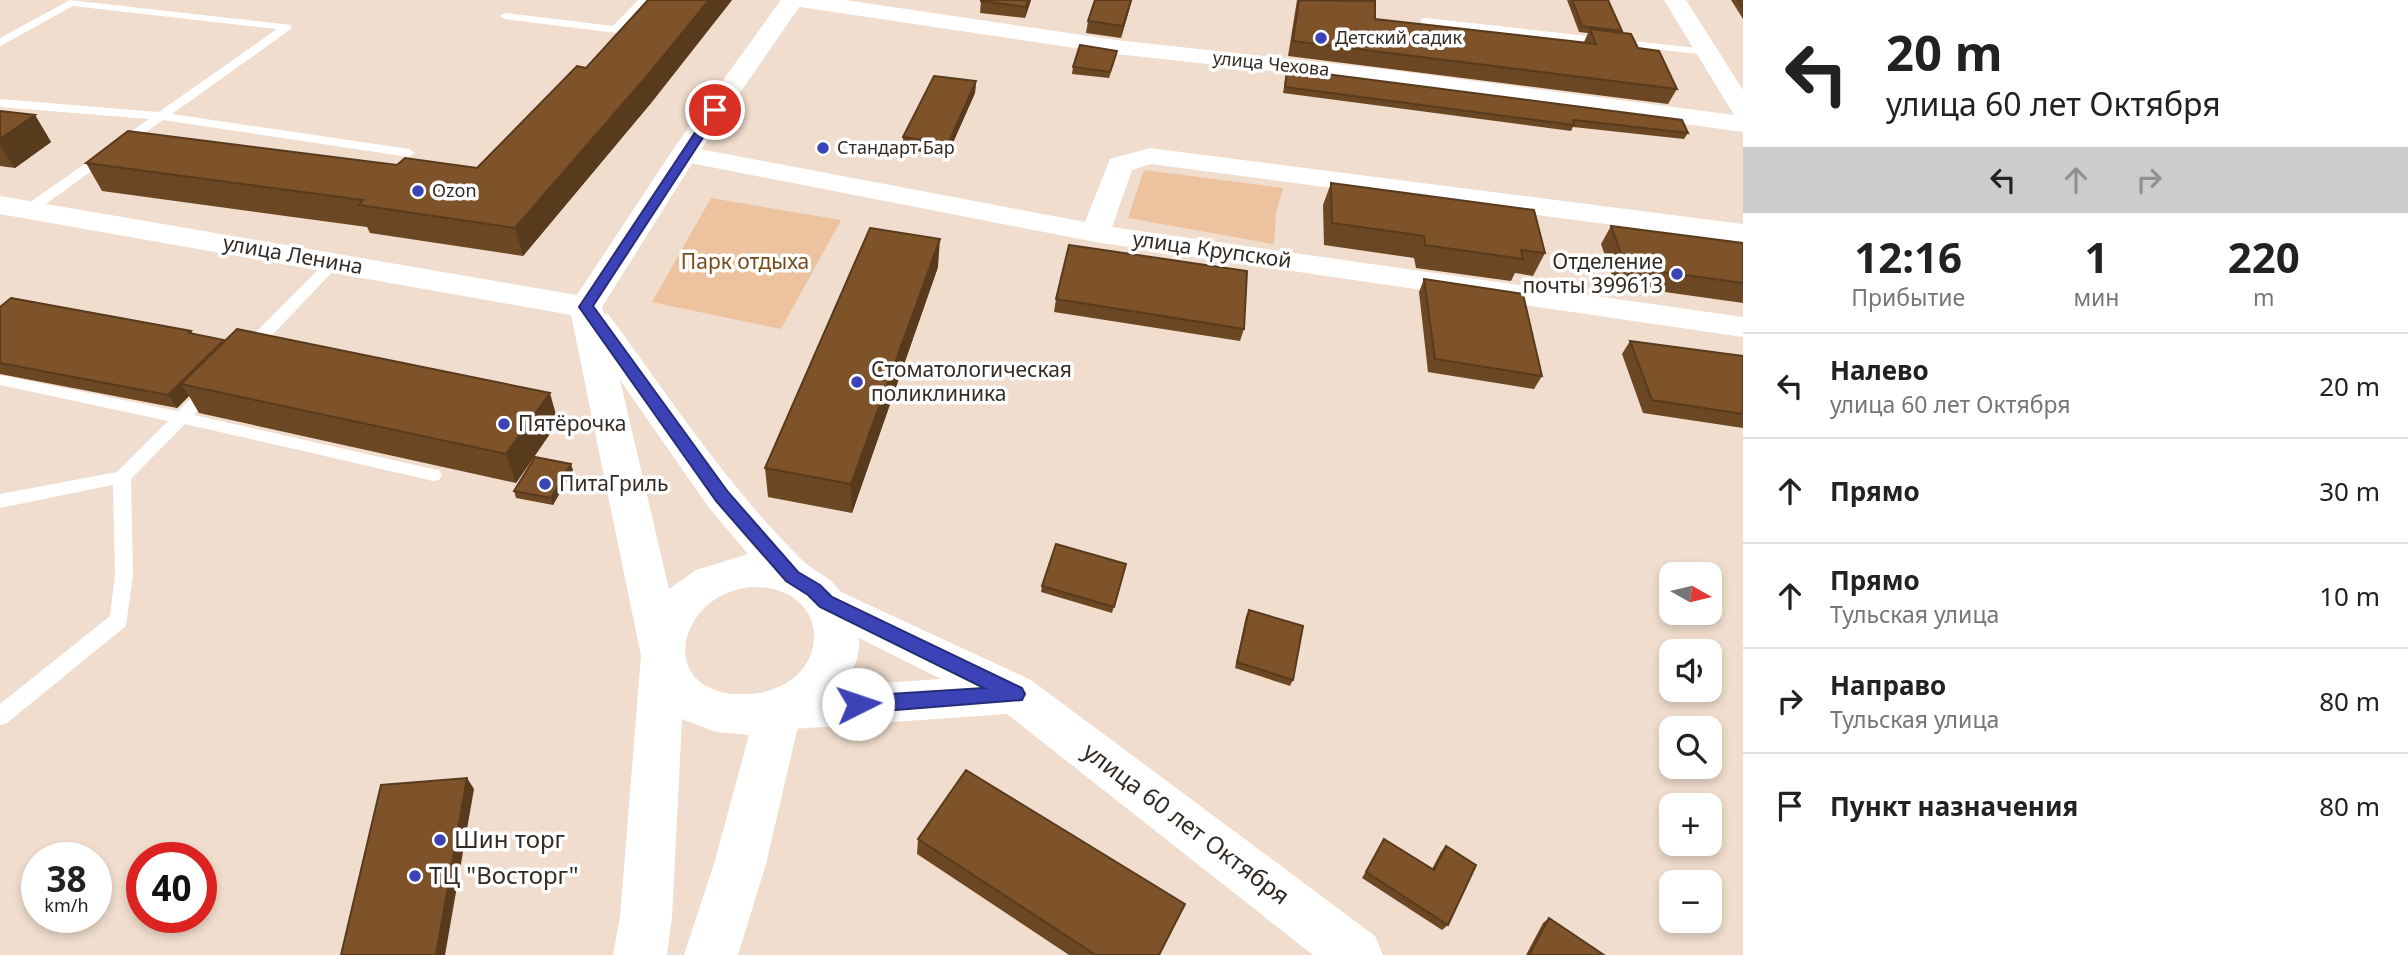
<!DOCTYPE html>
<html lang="ru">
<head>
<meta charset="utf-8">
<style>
  body { margin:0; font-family:"Noto Sans",sans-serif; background:#f2f2f2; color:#222; height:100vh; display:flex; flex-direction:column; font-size:26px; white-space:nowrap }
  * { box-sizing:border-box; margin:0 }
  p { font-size:23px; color:#767676 }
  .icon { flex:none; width:38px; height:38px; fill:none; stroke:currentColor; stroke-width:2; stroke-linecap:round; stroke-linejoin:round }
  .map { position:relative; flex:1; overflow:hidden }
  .sheet { display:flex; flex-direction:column; background:#fff; width:665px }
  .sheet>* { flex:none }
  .hud { background:#fff; color:#222; overflow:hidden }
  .needle { width:46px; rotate:98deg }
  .buttons { position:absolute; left:1659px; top:562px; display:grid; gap:14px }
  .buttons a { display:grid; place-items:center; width:63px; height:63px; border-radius:14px; background:#fff; box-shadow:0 4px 10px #0003; font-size:35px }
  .speed { position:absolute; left:21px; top:842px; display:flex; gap:14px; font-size:35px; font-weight:700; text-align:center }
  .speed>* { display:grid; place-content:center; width:91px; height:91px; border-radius:50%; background:#fff; box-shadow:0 4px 10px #0003; line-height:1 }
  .speed small { font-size:18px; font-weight:400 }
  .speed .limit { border:10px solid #d22; background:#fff; color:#111 }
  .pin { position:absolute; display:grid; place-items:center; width:60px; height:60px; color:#fff; margin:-30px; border:4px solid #fff; border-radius:50%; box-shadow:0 2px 7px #0007 }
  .me { position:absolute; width:77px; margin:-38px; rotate:86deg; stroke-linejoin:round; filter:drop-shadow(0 0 5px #0008) }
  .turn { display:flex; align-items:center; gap:24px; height:147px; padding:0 28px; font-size:32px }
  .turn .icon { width:91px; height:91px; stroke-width:2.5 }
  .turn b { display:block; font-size:49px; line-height:60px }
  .lanes { display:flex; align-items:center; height:66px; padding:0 28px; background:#0003; justify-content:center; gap:35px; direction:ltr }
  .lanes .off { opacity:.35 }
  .eta { display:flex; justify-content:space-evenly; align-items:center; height:119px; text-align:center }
  .eta b { font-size:42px; font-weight:700; line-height:49px }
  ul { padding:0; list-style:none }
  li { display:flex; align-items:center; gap:21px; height:105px; padding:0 28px; border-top:2px solid #e0e0e0 }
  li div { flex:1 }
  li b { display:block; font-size:26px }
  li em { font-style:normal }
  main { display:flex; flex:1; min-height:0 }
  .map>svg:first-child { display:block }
</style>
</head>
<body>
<main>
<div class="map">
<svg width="1743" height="955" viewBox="0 0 1743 955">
  <rect width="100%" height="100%" fill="#f0ddcd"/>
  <path fill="#ecc39e" d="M 1144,170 L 1283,188 L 1276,213 L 1274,244 L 1128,218 Z
    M 711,198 L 841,220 L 781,329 L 652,302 Z"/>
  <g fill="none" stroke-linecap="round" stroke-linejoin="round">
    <path fill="#fff" fill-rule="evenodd" d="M 70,0 L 291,25 L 291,29 L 172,114 L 409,149 L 415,153 L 409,157 L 163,120 L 33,213 L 23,213 L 23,207 L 149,119 L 0,107 L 0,99 L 159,112 L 277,29 L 73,6 L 0,46 L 0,38 Z
      M 638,0 L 649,0 L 616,33 L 505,19 L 500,16 L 505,13 L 613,26 Z
      M 1425,18 L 1707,49 L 1713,52 L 1707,55 L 1421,23 L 1421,19 Z
      M 334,258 L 339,259 L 339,265 L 254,354 L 242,354 L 240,350 L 242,346 L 329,259 Z
      M 0,375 L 178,411 L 203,386 L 209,385 L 217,390 L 194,415 L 433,469 L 439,470 L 442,475 L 439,480 L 433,481 L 185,424 L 131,479 L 133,575 L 126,626 L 7,723 L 0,725 L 0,704 L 110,616 L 115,575 L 113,485 L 0,508 L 0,494 L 117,472 L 168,421 L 0,385 Z"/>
    <path fill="#fff" fill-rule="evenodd" d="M 789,0 L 845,0 L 1116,40 L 1383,69 L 1734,115 L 1664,0 L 1686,0 L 1743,90 L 1743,132 L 1383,83 L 1116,54 L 800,7 L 792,5 Z
      M 684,146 L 1085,222 L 1110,159 L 1150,148 L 1743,224 L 1743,242 L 1151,164 L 1132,170 L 1112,227 L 1743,317 L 1743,337 L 1095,242 L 675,160 L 671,154 L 675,148 Z"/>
    <path fill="#fff" fill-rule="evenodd" d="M 826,585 L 1031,680 L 1375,936 L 1383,955 L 1313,955 L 1007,714 L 779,730 L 763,724 L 756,710 L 763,696 L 779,690 L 941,679 L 811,614 L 805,602 L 811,590 Z"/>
    <path fill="#fff" fill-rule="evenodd" d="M 781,0 L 804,0 L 698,154 L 602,307 L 604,314 L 609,315 C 653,375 695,437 742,494 C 761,517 782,540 803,561 C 812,570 824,574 833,583 C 846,595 854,618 858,635 C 866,669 828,710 799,722 L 766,864 L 738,955 L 684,955 L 714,864 L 749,735 L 716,732 L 682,719 L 672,917 L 667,955 L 613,955 L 620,917 L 641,656 L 571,315 L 0,214 L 0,196 L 577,295 L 674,148 ZM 620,380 L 707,505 L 748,554 L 696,570 L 669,589 ZM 751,587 C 841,585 833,698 738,694 C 656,691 677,594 751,587 Z"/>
  </g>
  <path fill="#6c4723" d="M 648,0 L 732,0 L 651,103 L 523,256 L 370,233 L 367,227 L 102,191 L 86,163 L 397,165 L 477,168 L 586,68 Z
    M 1031,0 L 1025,18 L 980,13 L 981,1 Z
    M 1132,0 L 1121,38 L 1086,33 L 1088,21 Z
    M 1297,0 L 1369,0 L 1375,19 L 1584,42 L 1588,33 L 1579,32 L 1567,0 L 1608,0 L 1622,31 L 1621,32 L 1677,89 L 1668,104 L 1288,56 Z
    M 1731,0 L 1743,0 L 1743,19 Z
    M 1116,57 L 1109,78 L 1072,74 L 1073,67 Z
    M 1287,69 L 1688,133 L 1684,139 L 1573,127 L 1571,131 L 1283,93 Z
    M 976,81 L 975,93 L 947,156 L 903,149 L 903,137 Z
    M 0,111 L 35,115 L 51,142 L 15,168 L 0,166 Z
    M 1331,183 L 1545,253 L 1533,276 L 1515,273 L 1511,281 L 1416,268 L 1414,258 L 1324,245 L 1323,205 Z
    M 1611,226 L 1743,243 L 1743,303 L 1615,285 L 1601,244 Z
    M 938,267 L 852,513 L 768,497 L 765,468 Z
    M 1424,279 L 1542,376 L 1534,389 L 1428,372 L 1419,292 Z
    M 1056,299 L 1244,329 L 1240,341 L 1054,312 Z
    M 0,307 L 191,331 L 193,334 L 224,340 L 224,341 L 558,422 L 516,483 L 199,413 L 189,396 L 177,408 L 0,374 Z
    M 1630,341 L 1743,356 L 1743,428 L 1643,413 L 1622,354 Z
    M 573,470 L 553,505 L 516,498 L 514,491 Z
    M 1126,564 L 1112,613 L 1041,592 L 1042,586 Z
    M 1249,610 L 1293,680 L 1290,686 L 1235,668 L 1246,616 Z
    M 918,839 L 1159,955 L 1069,955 L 917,854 Z
    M 1384,839 L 1432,869 L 1441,852 L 1446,846 L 1448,925 L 1442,930 L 1362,878 Z
    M 1549,918 L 1604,955 L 1526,955 L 1543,923 Z"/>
  <path fill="#583a1d" d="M 709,0 L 732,0 L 651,103 L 523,256 L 515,228 Z
    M 1028,0 L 1031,0 L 1025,18 L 1026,7 Z
    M 1131,0 L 1132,0 L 1121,38 L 1123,26 Z
    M 976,81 L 975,93 L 947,156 L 948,144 Z
    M 35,115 L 51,142 L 15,168 L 0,145 L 0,139 Z
    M 940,239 L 938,267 L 852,513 L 851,484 Z
    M 224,340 L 231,353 L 181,384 L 189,396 L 177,408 L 168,395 Z
    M 550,393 L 558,422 L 516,483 L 506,454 Z
    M 571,464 L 573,470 L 553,505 L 551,498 Z
    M 467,778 L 474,789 L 445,955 L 436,955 Z"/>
  <path fill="#7e5329" stroke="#583a1d" stroke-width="2" d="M 648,0 L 709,0 L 647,76 L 515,228 L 359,205 L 363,200 L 86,163 L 128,131 L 397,165 L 405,158 L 477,168 L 577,66 L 586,68 Z
    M 981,0 L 1028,0 L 1026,7 L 981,1 Z
    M 1095,0 L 1131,0 L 1123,26 L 1088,21 Z
    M 1299,0 L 1375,1 L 1375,19 L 1596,44 L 1590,29 L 1631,34 L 1638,48 L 1659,51 L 1677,89 L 1293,41 Z
    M 1572,0 L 1608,0 L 1622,31 L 1582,26 Z
    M 1738,0 L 1743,0 L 1743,8 Z
    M 1080,45 L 1117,51 L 1110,72 L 1073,67 Z
    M 1287,69 L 1682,120 L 1688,133 L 1573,120 L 1574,125 L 1285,87 Z
    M 934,76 L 976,81 L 948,144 L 903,137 Z
    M 0,111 L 35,115 L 0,139 Z
    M 1331,183 L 1534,210 L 1545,253 L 1521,250 L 1523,259 L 1425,245 L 1424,236 L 1332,223 Z
    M 1611,226 L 1743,243 L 1743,283 L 1626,267 Z
    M 870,228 L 940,239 L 851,484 L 765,468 Z
    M 1069,245 L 1247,271 L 1244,329 L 1056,299 Z
    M 1424,279 L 1523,294 L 1542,376 L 1435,359 Z
    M 11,298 L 191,331 L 189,333 L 224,340 L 168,395 L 0,363 L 0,307 Z
    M 237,329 L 550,393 L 506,454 L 181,384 Z
    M 1630,341 L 1743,356 L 1743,414 L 1652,400 Z
    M 535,457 L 571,464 L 551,498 L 514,491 Z
    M 1056,544 L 1126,564 L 1114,607 L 1042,586 Z
    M 1249,610 L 1303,626 L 1293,680 L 1237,662 Z
    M 966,770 L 1185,904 L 1159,955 L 1096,955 L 918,839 Z
    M 467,778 L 436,955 L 341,955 L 381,785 Z
    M 1384,839 L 1434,870 L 1446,846 L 1476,865 L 1448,925 L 1366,872 Z
    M 1549,918 L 1604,955 L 1529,955 Z"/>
  <path fill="#3b43b7" stroke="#262c77" stroke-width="2" d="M 715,107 L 721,110 L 593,306 L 728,492 L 798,572 L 820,585 L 832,597 L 1022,688 L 1025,694 L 1022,700 L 858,713 L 851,710 L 848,704 L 851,699 L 858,696 L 984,688 L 820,607 L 808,595 L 786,581 L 716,501 L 579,307 L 710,110 Z"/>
  <g fill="#3b43b7" stroke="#fff" stroke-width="2.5">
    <circle cx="1321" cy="38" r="7"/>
    <circle cx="823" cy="148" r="7"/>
    <circle cx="418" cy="191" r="7"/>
    <circle cx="1677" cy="274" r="7"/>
    <circle cx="857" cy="382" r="7"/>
    <circle cx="504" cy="424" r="7"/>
    <circle cx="545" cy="484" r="7"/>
    <circle cx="440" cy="840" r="7"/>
    <circle cx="415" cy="876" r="7"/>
  </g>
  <g text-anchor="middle" stroke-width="7" stroke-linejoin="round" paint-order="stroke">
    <g font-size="18" fill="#322b25" stroke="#fff" text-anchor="start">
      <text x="1335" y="44">Детский садик</text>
      <text x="837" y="154">Стандарт Бар</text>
      <text x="432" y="197">Ozon</text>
    </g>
    <g font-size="18" fill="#322b25" stroke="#fff">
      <text transform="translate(1271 64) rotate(6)" y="6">улица Чехова</text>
    </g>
    <g font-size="21" fill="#322b25" stroke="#fff">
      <text transform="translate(1212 250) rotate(8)" y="7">улица Крупской</text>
      <text transform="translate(293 255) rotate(10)" y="7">улица Ленина</text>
    </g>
    <g font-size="21" fill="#784a18" stroke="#fff">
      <text x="745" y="269">Парк отдыха</text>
    </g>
    <g font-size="21" fill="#322b25" stroke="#fff" text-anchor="start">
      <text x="1663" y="269" text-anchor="end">Отделение<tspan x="1663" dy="24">почты 399613</tspan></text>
      <text x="871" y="377">Стоматологическая<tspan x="871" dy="24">поликлиника</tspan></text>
      <text x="518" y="431">Пятёрочка</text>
      <text x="559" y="491">ПитаГриль</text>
    </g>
    <g font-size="24" fill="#322b25" stroke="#fff">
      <text transform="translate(1186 824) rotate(37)" y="8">улица 60 лет Октября</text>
    </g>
    <g font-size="24" fill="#322b25" stroke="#fff" text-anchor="start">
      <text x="454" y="848">Шин торг</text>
      <text x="429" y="884">ТЦ "Восторг"</text>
    </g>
  </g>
</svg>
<div class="buttons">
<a><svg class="needle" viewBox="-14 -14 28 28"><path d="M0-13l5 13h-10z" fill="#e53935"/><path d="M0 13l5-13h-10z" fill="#767676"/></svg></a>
<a><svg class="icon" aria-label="sound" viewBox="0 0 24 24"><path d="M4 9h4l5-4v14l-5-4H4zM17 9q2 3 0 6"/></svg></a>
<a><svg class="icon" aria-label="search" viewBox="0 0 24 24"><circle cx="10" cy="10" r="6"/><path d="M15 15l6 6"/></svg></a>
<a>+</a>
<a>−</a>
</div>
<div class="speed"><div>38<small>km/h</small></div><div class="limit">40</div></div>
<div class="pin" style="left:715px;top:110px;background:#d93025"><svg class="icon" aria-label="arrive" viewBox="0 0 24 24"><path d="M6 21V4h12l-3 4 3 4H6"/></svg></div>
<svg class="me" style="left:858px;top:704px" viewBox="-20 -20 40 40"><circle r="19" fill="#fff"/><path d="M0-13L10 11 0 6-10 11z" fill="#3b43b7"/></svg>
</div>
<section class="sheet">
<div class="hud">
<div class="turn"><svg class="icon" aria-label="left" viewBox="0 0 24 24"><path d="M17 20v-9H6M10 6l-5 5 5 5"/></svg><div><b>20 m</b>улица 60 лет Октября</div></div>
<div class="lanes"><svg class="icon" aria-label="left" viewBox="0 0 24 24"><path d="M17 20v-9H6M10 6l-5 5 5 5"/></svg><svg class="icon off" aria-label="ahead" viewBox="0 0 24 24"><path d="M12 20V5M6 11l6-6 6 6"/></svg><svg class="icon off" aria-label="right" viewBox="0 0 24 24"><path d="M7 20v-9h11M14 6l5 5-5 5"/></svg></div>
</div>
<div class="eta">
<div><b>12:16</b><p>Прибытие</p></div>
<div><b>1</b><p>мин</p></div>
<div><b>220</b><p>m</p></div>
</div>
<ul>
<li><svg class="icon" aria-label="left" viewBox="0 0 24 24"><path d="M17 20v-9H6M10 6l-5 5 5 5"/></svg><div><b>Налево</b><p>улица 60 лет Октября</p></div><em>20 m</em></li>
<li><svg class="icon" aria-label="ahead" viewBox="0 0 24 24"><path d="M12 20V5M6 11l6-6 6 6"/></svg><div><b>Прямо</b></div><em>30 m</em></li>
<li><svg class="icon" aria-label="ahead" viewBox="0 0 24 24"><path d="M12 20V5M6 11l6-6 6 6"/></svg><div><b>Прямо</b><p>Тульская улица</p></div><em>10 m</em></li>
<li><svg class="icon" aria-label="right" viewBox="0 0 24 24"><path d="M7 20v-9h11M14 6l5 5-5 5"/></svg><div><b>Направо</b><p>Тульская улица</p></div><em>80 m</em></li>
<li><svg class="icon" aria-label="arrive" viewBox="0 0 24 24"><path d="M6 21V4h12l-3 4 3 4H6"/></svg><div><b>Пункт назначения</b></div><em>80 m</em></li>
</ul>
</section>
</main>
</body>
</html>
